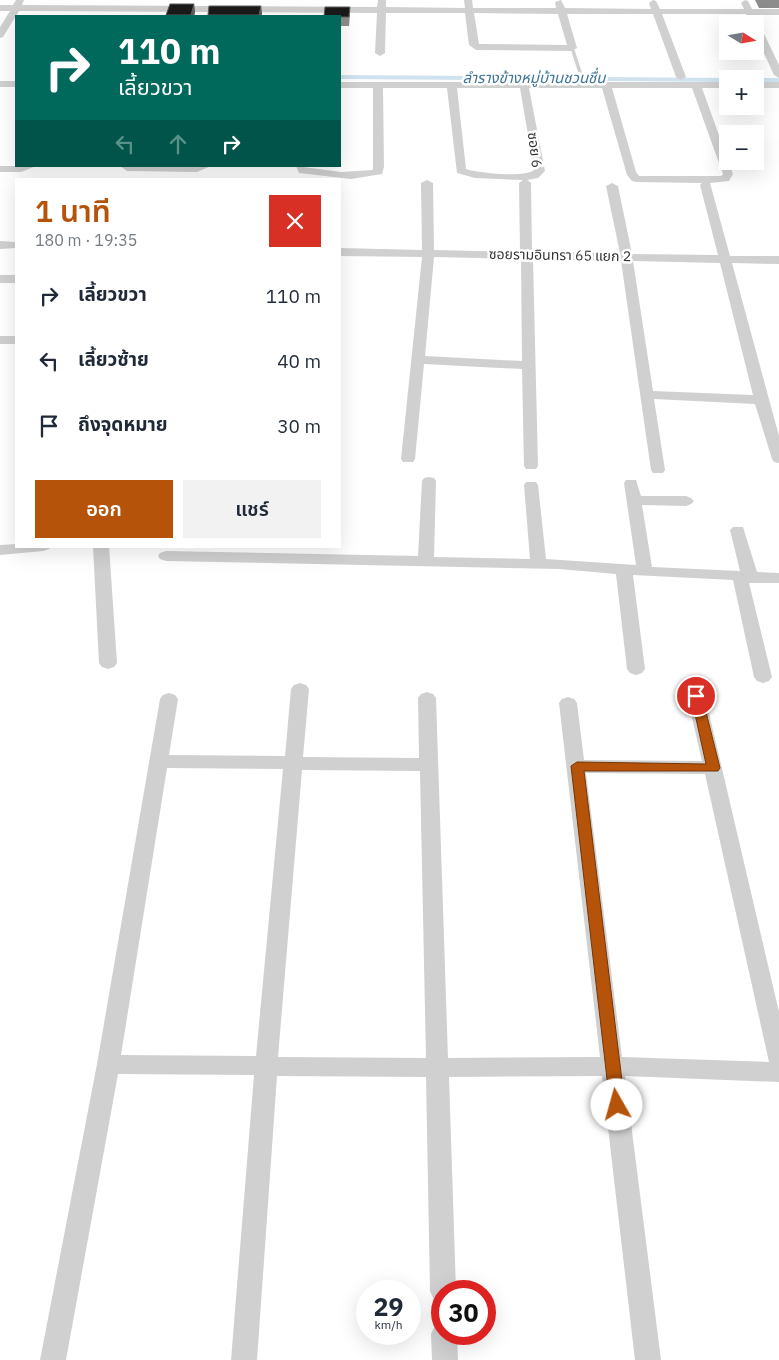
<!DOCTYPE html>
<html lang="th">
<head>
<meta charset="utf-8">
<style>
  body { margin:0; font-family:"IBM Plex Sans","Noto Sans Thai",sans-serif; background:#f2f2f3; color:#1f2937; height:100vh; display:flex; flex-direction:column; font-size:19px; white-space:nowrap }
  * { box-sizing:border-box; margin:0 }
  p { font-size:16px; color:#747a83 }
  .icon { flex:none; width:28px; height:28px; fill:none; stroke:currentColor; stroke-width:2; stroke-linecap:round; stroke-linejoin:round }
  .map { position:relative; flex:1; overflow:hidden }
  .side { position:absolute; left:15px; top:178px; width:326px; height:370px; display:flex; flex-direction:column; background:#fff; border-radius:0px; box-shadow:0 5px 20px #0002 }
  .side>* { flex:none }
  .top-card { position:absolute; left:15px; top:15px; width:326px; height:152px; border-radius:0px; box-shadow:0 5px 20px #0002; background:#00695c; color:#fff; overflow:hidden }
  .needle { width:32px; rotate:101deg }
  .controls { position:absolute; left:719px; top:15px; display:grid; gap:10px }
  .controls a { display:grid; place-items:center; width:45px; height:45px; border-radius:0px; background:#fff; box-shadow:0 5px 20px #0002; font-size:25px }
  .speed { position:absolute; left:356px; top:1280px; display:flex; gap:10px; font-size:25px; font-weight:700; text-align:center }
  .speed>* { display:grid; place-content:center; width:65px; height:65px; border-radius:50%; background:#fff; box-shadow:0 5px 20px #0002; line-height:1 }
  .speed small { font-size:12px; font-weight:400 }
  .speed .limit { border:8px solid #d22; background:#fff; color:#111 }
  .pin { position:absolute; display:grid; place-items:center; width:42px; height:42px; color:#fff; margin:-21px; border:2px solid #fff; border-radius:50%; box-shadow:0 1px 5px #0007 }
  .me { position:absolute; width:55px; margin:-28px; rotate:353deg; stroke-linejoin:round; filter:drop-shadow(0 0 4px #0008) }
  .turn { display:flex; align-items:center; gap:18px; height:105px; padding:0 20px; font-size:22px }
  .turn .icon { width:65px; height:65px; stroke-width:2.5 }
  .turn b { display:block; font-size:35px; line-height:42px }
  .lanes { display:flex; align-items:center; height:48px; padding:0 20px; background:#0003; justify-content:center; gap:25px; direction:ltr }
  .lanes .off { opacity:.35 }
  .round { display:grid; place-items:center; flex:none; width:52px; height:52px; border-radius:0px; background:#f2f2f3 }
  .overview { display:flex; align-items:center; justify-content:space-between; height:85px; padding:0 20px }
  h1 { font-size:30px; font-weight:600; line-height:38px; color:#b45309 }
  .action { display:flex; gap:10px; margin-top:auto; padding:10px 20px }
  .action a { flex:1; height:58px; border-radius:0px; background:#b45309; color:#fff; font-size:20px; font-weight:600; line-height:58px; text-align:center }
  .action a+a { background:#f2f2f3; color:#1f2937 }
  ul { padding:0; list-style:none }
  li { display:flex; align-items:center; gap:15px; height:65px; padding:0 20px }
  li div { flex:1 }
  li b { display:block; font-size:19px }
  li em { font-style:normal }
  .map>svg:first-child { display:block }
</style>
</head>
<body>
<div class="map">
<svg width="779" height="1360" viewBox="0 0 779 1360">
  <rect width="100%" height="100%" fill="#fff"/>
  <g fill="none" stroke-linecap="round" stroke-linejoin="round">
    <path stroke="#cfe2ee" stroke-width="4" d="M 340,77 L 728,80
      M 755,80 L 779,80"/>
    <path fill="#d0d0d0" fill-rule="evenodd" d="M 570,47 L 574,48 L 582,73 L 578,72 Z"/>
    <path fill="#d0d0d0" fill-rule="evenodd" d="M 16,0 L 24,0 L 22,5 L 377,7 L 378,0 L 386,0 L 386,7 L 465,8 L 464,0 L 472,0 L 473,8 L 556,8 L 555,2 L 561,0 L 565,8 L 651,9 L 649,3 L 653,0 L 656,1 L 660,9 L 744,9 L 741,3 L 745,0 L 748,1 L 752,9 L 779,9 L 779,15 L 755,15 L 779,65 L 779,78 L 774,75 L 755,34 L 755,24 L 750,24 L 746,14 L 662,14 L 686,77 L 681,80 L 676,77 L 653,14 L 567,14 L 577,48 L 572,51 L 476,50 L 469,45 L 465,13 L 386,13 L 385,53 L 380,56 L 375,53 L 377,13 L 19,11 L 3,37 L 0,38 L 0,27 L 10,11 L 0,11 L 0,5 L 13,5 ZM 474,13 L 558,14 L 567,45 L 479,44 Z
      M 0,81 L 16,81 L 16,87 L 0,87 Z
      M 340,82 L 728,82 L 728,88 L 702,88 L 733,174 L 729,181 L 710,183 L 730,256 L 779,256 L 779,264 L 732,263 L 779,436 L 779,463 L 774,462 L 772,459 L 755,404 L 654,399 L 665,470 L 663,473 L 653,473 L 651,470 L 621,261 L 533,259 L 538,466 L 536,469 L 526,469 L 524,466 L 522,369 L 424,364 L 415,459 L 413,462 L 403,462 L 401,459 L 422,257 L 340,256 L 340,248 L 422,250 L 421,183 L 427,180 L 433,183 L 434,250 L 520,252 L 519,183 L 523,180 L 475,178 L 457,173 L 447,88 L 383,88 L 384,167 L 382,174 L 351,179 L 299,173 L 296,166 L 341,172 L 373,170 L 373,88 L 340,88 ZM 457,88 L 520,88 L 534,170 C 525,178 478,173 466,169 ZM 529,88 L 602,88 L 627,175 L 632,181 L 636,182 L 702,183 L 700,185 L 718,255 L 632,254 L 618,186 L 612,183 L 606,186 L 620,253 L 532,252 L 531,183 L 527,180 L 538,178 L 545,171 ZM 612,88 L 692,88 L 723,174 L 721,176 L 639,176 L 636,172 ZM 434,257 L 521,259 L 522,361 L 425,356 ZM 633,261 L 720,263 L 753,395 L 653,391 Z
      M 755,82 L 779,82 L 779,88 L 755,88 Z
      M 0,166 L 36,166 L 21,172 L 0,172 Z
      M 120,166 L 211,166 L 197,172 L 127,171 Z
      M 0,241 L 16,242 L 16,248 L 0,249 Z
      M 0,275 L 16,275 L 16,283 L 0,283 Z
      M 0,336 L 16,336 L 16,344 L 0,344 Z
      M 429,477 L 434,478 L 436,481 L 434,557 L 530,559 L 524,485 L 526,482 L 536,482 L 538,485 L 546,559 L 636,565 L 624,483 L 626,480 L 636,480 L 641,496 L 686,496 L 691,498 L 694,501 L 691,504 L 686,506 L 642,505 L 652,567 L 740,571 L 730,530 L 733,527 L 743,527 L 757,572 L 779,573 L 779,583 L 749,583 L 772,677 L 769,681 L 763,683 L 757,681 L 754,677 L 733,580 L 633,575 L 645,669 L 642,673 L 636,675 L 630,673 L 627,669 L 616,574 L 559,569 L 166,561 L 160,559 L 158,556 L 160,553 L 166,551 L 418,556 L 422,481 L 424,478 Z
      M 16,544 L 16,546 L 51,546 L 49,549 L 43,551 L 0,555 L 0,545 Z
      M 93,546 L 109,546 L 117,663 L 114,667 L 108,669 L 102,667 L 99,663 Z
      M 300,683 L 306,685 L 309,689 L 303,757 L 419,758 L 418,698 L 421,694 L 427,692 L 433,694 L 436,698 L 448,1058 L 600,1057 L 559,703 L 562,699 L 568,697 L 574,699 L 577,703 L 584,760 L 702,761 L 687,696 L 690,692 L 696,690 L 702,692 L 705,696 L 779,1012 L 779,1082 L 625,1076 L 661,1360 L 635,1360 L 602,1076 L 449,1077 L 456,1291 L 442,1291 L 442,1303 L 434,1300 L 430,1291 L 426,1077 L 277,1076 L 257,1360 L 231,1360 L 254,1075 L 118,1074 L 66,1360 L 40,1360 L 97,1064 L 160,699 L 163,695 L 169,693 L 175,695 L 178,699 L 169,755 L 285,756 L 291,689 L 294,685 ZM 167,768 L 283,769 L 256,1056 L 121,1055 ZM 302,770 L 420,771 L 426,1058 L 278,1057 ZM 586,773 L 705,774 L 769,1062 L 622,1057 Z
      M 442,1322 L 442,1334 L 457,1334 L 458,1360 L 432,1360 L 431,1334 L 435,1325 Z"/>
  </g>
  <path fill="#8c8c8c" d="M 755,0 L 779,0 L 779,8 L 759,8 Z
    M 194,4 L 195,12 L 194,16 L 166,16 L 166,15 Z
    M 209,6 L 261,6 L 262,14 L 261,16 L 208,16 Z
    M 350,15 L 349,26 L 340,26 L 340,16 Z"/>
  <path fill="#5f5f5f" d="M 194,4 L 195,12 L 194,16 L 191,16 Z
    M 261,6 L 262,14 L 261,16 L 259,16 Z"/>
  <path fill="#1a1a1a" stroke="#5f5f5f" d="M 170,4 L 194,4 L 191,15 L 166,15 Z
    M 209,6 L 261,6 L 259,15 L 208,15 Z
    M 325,7 L 350,7 L 349,17 L 340,17 L 340,16 L 324,16 Z"/>
  <path fill="#b45309" stroke="#753606" d="M 696,692 L 702,696 L 720,768 L 718,771 L 584,771 L 625,1105 L 623,1110 L 617,1111 L 612,1110 L 610,1105 L 571,766 L 577,762 L 706,764 L 691,696 Z"/>
  <g text-anchor="middle" stroke-width="5" stroke-linejoin="round" paint-order="stroke">
    <g font-size="14" fill="#333" stroke="#fff">
      <text transform="translate(535 150) rotate(83)" y="5">ซอย 6</text>
      <text transform="translate(560 255) rotate(1)" y="5">ซอยรามอินทรา 65 แยก 2</text>
    </g>
    <g font-size="15" font-style="italic" fill="#3f7597" stroke="#fff">
      <text x="534" y="83">ลำรางข้างหมู่บ้านชวนชื่น</text>
    </g>
  </g>
</svg>
<div class="controls">
<a><svg class="needle" viewBox="-14 -14 28 28"><path d="M0-13l5 13h-10z" fill="#e53935"/><path d="M0 13l5-13h-10z" fill="#747a83"/></svg></a>
<a>+</a>
<a>−</a>
</div>
<div class="speed"><div>29<small>km/h</small></div><div class="limit">30</div></div>
<div class="pin" style="left:696px;top:696px;background:#d93025"><svg class="icon" aria-label="arrive" viewBox="0 0 24 24"><path d="M6 21V4h12l-3 4 3 4H6"/></svg></div>
<svg class="me" style="left:617px;top:1105px" viewBox="-20 -20 40 40"><circle r="19" fill="#fff"/><path d="M0-13L10 11 0 6-10 11z" fill="#b45309"/></svg>
<div class="top-card">
<div class="turn"><svg class="icon" aria-label="right" viewBox="0 0 24 24"><path d="M7 20v-9h11M14 6l5 5-5 5"/></svg><div><b>110 m</b>เลี้ยวขวา</div></div>
<div class="lanes"><svg class="icon off" aria-label="left" viewBox="0 0 24 24"><path d="M17 20v-9H6M10 6l-5 5 5 5"/></svg><svg class="icon off" aria-label="ahead" viewBox="0 0 24 24"><path d="M12 20V5M6 11l6-6 6 6"/></svg><svg class="icon" aria-label="right" viewBox="0 0 24 24"><path d="M7 20v-9h11M14 6l5 5-5 5"/></svg></div>
</div>
<section class="side">
<div class="overview"><div><h1>1 นาที</h1><p>180 m · 19:35</p></div><a class="round" style="background:#d93025;color:#fff"><svg class="icon" aria-label="close" viewBox="0 0 24 24"><path d="M6 6l12 12M18 6L6 18"/></svg></a></div>
<ul>
<li><svg class="icon" aria-label="right" viewBox="0 0 24 24"><path d="M7 20v-9h11M14 6l5 5-5 5"/></svg><div><b>เลี้ยวขวา</b></div><em>110 m</em></li>
<li><svg class="icon" aria-label="left" viewBox="0 0 24 24"><path d="M17 20v-9H6M10 6l-5 5 5 5"/></svg><div><b>เลี้ยวซ้าย</b></div><em>40 m</em></li>
<li><svg class="icon" aria-label="arrive" viewBox="0 0 24 24"><path d="M6 21V4h12l-3 4 3 4H6"/></svg><div><b>ถึงจุดหมาย</b></div><em>30 m</em></li>
</ul>
<div class="action"><a>ออก</a><a>แชร์</a></div>
</section>
</div>
</body>
</html>
